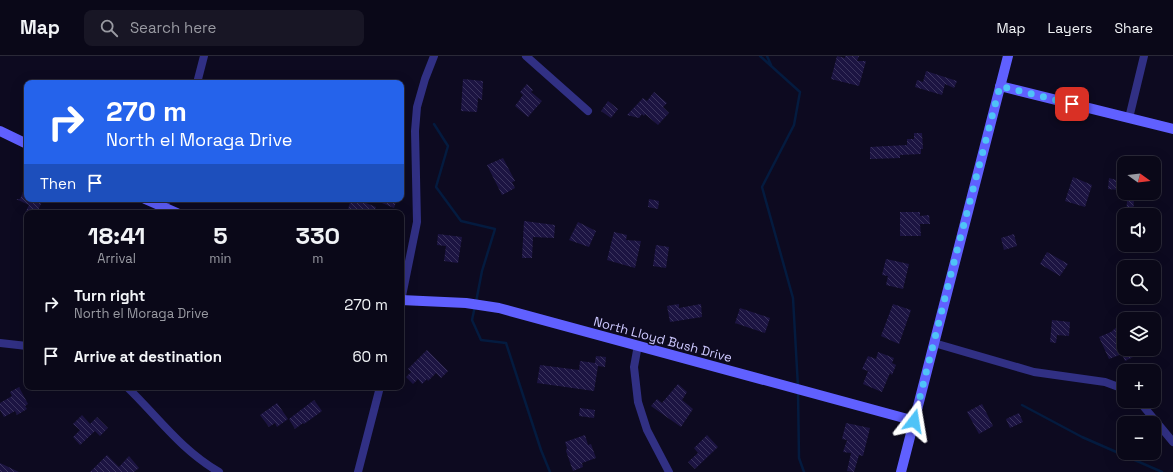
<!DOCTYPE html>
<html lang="en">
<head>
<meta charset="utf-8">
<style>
  body { margin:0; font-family:"Space Grotesk",sans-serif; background:#181625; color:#f1f3f6; height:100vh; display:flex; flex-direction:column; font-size:15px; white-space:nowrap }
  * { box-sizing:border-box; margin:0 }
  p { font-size:13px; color:#999aa2 }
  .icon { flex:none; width:22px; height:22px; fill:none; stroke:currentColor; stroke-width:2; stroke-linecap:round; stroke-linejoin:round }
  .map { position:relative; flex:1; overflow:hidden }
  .panel { position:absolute; left:24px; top:154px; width:380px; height:180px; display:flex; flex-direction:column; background:#0a0818; border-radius:8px; box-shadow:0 4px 16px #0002,0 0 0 1px #2a2937 }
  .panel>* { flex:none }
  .guide { position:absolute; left:24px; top:24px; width:380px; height:122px; border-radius:8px; box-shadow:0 4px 16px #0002,0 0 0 1px #2a2937; background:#2563eb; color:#fff; overflow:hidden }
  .needle { width:26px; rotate:105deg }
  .tools { position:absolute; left:1117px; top:100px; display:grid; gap:8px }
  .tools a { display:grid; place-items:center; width:44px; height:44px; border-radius:8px; background:#0a0818; box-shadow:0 4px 16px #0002,0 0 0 1px #2a2937; font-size:20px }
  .pin { position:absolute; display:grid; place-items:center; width:34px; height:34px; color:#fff; margin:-17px; border-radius:8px; box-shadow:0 2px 6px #0006 }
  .me { position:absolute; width:44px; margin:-22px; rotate:14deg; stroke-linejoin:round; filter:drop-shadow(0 0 3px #0008) }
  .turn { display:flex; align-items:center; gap:14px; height:84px; padding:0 16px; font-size:18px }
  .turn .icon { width:52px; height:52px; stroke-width:2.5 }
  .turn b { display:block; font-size:28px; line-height:34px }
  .then { display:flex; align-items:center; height:38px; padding:0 16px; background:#0003; gap:8px; font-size:15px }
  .eta { display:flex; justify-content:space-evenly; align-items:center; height:68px; text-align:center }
  .eta b { font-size:24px; font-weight:600; line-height:28px }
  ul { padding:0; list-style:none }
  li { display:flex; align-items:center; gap:12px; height:52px; padding:0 16px }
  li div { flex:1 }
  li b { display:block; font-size:15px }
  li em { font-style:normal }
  header { display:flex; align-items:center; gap:24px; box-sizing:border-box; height:56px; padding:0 20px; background:#0a0818; border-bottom:1px solid #2a2937 }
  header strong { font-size:19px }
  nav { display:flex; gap:22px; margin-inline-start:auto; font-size:14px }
  .search { width:280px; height:36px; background:#181625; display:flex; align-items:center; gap:10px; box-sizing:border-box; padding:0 14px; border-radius:8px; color:#999aa2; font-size:15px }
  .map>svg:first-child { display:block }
</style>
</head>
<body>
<header>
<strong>Map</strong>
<div class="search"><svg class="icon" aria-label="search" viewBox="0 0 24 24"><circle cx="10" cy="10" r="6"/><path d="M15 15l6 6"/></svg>Search here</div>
<nav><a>Map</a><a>Layers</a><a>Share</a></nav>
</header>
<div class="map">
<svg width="1173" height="416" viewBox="0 0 1173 416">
  <defs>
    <pattern id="building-back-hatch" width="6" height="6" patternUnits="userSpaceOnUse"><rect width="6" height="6" fill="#1c1442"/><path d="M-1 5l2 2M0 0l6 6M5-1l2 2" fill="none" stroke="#3c355e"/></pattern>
  </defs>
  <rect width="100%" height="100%" fill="#0d0a20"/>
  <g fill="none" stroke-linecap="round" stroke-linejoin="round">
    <path stroke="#041b3f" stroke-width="2.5" d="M 760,0 L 800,36 L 794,69 L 762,131 L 793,242 L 798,331
      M 767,0 L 771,9
      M 434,68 L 448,90 L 436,131 L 461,165 L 495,173 L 482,215 L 476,246
      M 475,250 L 472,264 L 481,284 L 506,287 L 541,394 L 550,416
      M 798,336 L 799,402 L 804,416
      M 1022,349 L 1082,381 L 1162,416"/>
  </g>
  <path fill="url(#building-back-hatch)" d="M 837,0 L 845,2 L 845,0 L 859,0 L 857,5 L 866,5 L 859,30 L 831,23 Z
    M 926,15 L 957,25 L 954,32 L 945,28 L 942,39 L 915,31 L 917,24 L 923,26 Z
    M 463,23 L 483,25 L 482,44 L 478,42 L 477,56 L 461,55 Z
    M 527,28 L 533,34 L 531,36 L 542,45 L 528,61 L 515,50 L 523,39 L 520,36 Z
    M 654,36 L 667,47 L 663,51 L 669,57 L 658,69 L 645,58 L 644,60 L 642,58 L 639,62 L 627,59 L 643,42 L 647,45 Z
    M 608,45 L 618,53 L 611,62 L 601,55 Z
    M 914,77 L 922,77 L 923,93 L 921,93 L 921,98 L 900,99 L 900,102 L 870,103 L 870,91 L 907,89 L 907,83 L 914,83 Z
    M 503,102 L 515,125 L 512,126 L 515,132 L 502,139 L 487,109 Z
    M 1073,121 L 1092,129 L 1085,151 L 1065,145 Z
    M 1109,122 L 1120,125 L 1118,134 L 1108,133 Z
    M 27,127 L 27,143 L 43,143 L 37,157 L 25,157 L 29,149 L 16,143 L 20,143 Z
    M 1123,137 L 1145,137 L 1134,143 L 1133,159 L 1126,159 L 1127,146 Z
    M 351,143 L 367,143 L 366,147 L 376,151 L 374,157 L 347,157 Z
    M 372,143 L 397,143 L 394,152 Z
    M 649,143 L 659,145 L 658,153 L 648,151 Z
    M 900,156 L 920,156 L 920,160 L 929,159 L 930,168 L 920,168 L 921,180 L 900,180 Z
    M 524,165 L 555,169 L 554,182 L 533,181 L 532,202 L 522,202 Z
    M 578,166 L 596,175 L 589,191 L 569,184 Z
    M 614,176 L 627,179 L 626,184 L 641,185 L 635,212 L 607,204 Z
    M 438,178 L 462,181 L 458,207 L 444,205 L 446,190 L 437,189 Z
    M 1014,178 L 1017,190 L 1004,194 L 1001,182 Z
    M 656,189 L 669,191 L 666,212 L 653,210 Z
    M 1047,196 L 1068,208 L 1060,220 L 1040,208 Z
    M 886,203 L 909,208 L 903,233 L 886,229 L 888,220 L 882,219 Z
    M 679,248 L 679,252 L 701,248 L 702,261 L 670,266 L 667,250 Z
    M 893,248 L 911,254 L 899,288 L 881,280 Z
    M 740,252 L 770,262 L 765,277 L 735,267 Z
    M 1052,264 L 1070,266 L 1069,280 L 1057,279 L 1056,287 L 1050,286 Z
    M 1119,269 L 1124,281 L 1124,293 L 1129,293 L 1133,301 L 1125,305 L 1122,298 L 1109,303 L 1099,281 L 1111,276 Z
    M 427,294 L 448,315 L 441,322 L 436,317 L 428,325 L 427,323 L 422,328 L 418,323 L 413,328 L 406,321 L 411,316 L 408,313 Z
    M 878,296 L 894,302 L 892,307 L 896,309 L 892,319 L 890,317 L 882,336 L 863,328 L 868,315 L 862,313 L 868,300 L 876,303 Z
    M 596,300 L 606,301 L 605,311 L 598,310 L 594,335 L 537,327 L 540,309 L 579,314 L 580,305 L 595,307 Z
    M 678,328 L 687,336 L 682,344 L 693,353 L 681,371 L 651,350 L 657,343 L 662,347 Z
    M 19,331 L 28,348 L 25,350 L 27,353 L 17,359 L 15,355 L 4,361 L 0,354 L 0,347 L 12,340 L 10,336 Z
    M 314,344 L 322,355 L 304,368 L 303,367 L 295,373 L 289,363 Z
    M 277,347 L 288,363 L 277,371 L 275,367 L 269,371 L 260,359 Z
    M 982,348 L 993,370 L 979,378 L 967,356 Z
    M 580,352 L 595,354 L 594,362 L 579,360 Z
    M 1019,357 L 1023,366 L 1010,372 L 1006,363 Z
    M 82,359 L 90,368 L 97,361 L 108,372 L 100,380 L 95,375 L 80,389 L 73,381 L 80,374 L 73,368 Z
    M 846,367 L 870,372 L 863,400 L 859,399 L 854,416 L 847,415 L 851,397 L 843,396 L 847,384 L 842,383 Z
    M 585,379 L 588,389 L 591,388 L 596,402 L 582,407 L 583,411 L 573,415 L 566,395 L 567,392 L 565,386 Z
    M 707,379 L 718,391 L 695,413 L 688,406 L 698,397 L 694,392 Z
    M 107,399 L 119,411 L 129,400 L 139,412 L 134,416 L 90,416 Z
    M 0,407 L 19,416 L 0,416 Z"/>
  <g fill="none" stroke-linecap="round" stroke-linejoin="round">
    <path stroke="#313084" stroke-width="8" d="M 526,0 L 588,55
      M 197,27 L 204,0
      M 1129,62 L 1144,0
      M 164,152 L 167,143
      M 401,245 L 417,166 L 415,75 L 417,51 L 425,23 L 434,0
      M 0,287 L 27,290
      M 934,287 L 1034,316 L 1105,326 L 1124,333
      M 638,289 L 634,311 L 638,346 L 647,374 L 669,416
      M 127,331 C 159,362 180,393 219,416
      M 1139,345 L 1173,386
      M 358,416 L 380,331"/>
    <path stroke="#6060ff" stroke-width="10" d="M 1000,30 L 1173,73
      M 0,75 L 27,88
      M 145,143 L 177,157
      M 401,244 L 466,247 L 499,252 L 915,365
      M 901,416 L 1008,0"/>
  </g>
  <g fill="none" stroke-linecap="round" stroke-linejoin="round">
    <path stroke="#4fc3f7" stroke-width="7" stroke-dasharray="0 12.6" d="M 914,365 L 952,214 L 1000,30 L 1072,48"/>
  </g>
  <g text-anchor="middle" stroke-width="3" stroke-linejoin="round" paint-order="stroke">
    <g font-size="13" fill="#cec9ff" stroke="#0d0a20">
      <text transform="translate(663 283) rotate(15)" y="5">North Lloyd Bush Drive</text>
    </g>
  </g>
</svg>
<div class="tools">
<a><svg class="needle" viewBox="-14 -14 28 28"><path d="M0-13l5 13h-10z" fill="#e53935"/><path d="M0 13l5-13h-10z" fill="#999aa2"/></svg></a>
<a><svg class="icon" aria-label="sound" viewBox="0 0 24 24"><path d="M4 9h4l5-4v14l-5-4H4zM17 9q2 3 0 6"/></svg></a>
<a><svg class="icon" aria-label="search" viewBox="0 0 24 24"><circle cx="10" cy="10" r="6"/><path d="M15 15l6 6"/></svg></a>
<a><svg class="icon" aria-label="layers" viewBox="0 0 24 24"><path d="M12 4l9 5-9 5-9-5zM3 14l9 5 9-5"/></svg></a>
<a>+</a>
<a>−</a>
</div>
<div class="pin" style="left:1072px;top:48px;background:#d93025"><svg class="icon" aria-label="arrive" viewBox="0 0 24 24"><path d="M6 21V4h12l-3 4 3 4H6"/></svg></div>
<svg class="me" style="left:914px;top:365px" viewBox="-20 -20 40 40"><path d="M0-17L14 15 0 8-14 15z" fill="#4fc3f7" stroke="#fff" stroke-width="4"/></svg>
<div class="guide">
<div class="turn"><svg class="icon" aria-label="right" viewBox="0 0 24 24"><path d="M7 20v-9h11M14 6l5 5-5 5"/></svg><div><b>270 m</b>North el Moraga Drive</div></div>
<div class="then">Then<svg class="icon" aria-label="arrive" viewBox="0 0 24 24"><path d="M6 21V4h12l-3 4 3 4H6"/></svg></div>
</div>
<section class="panel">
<div class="eta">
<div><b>18:41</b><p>Arrival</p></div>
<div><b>5</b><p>min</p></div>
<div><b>330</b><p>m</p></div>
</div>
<ul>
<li><svg class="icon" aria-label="right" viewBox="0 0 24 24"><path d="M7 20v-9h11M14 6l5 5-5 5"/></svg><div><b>Turn right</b><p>North el Moraga Drive</p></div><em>270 m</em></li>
<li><svg class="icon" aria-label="arrive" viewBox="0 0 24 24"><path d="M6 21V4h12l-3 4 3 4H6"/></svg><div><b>Arrive at destination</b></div><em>60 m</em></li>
</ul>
</section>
</div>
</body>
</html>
